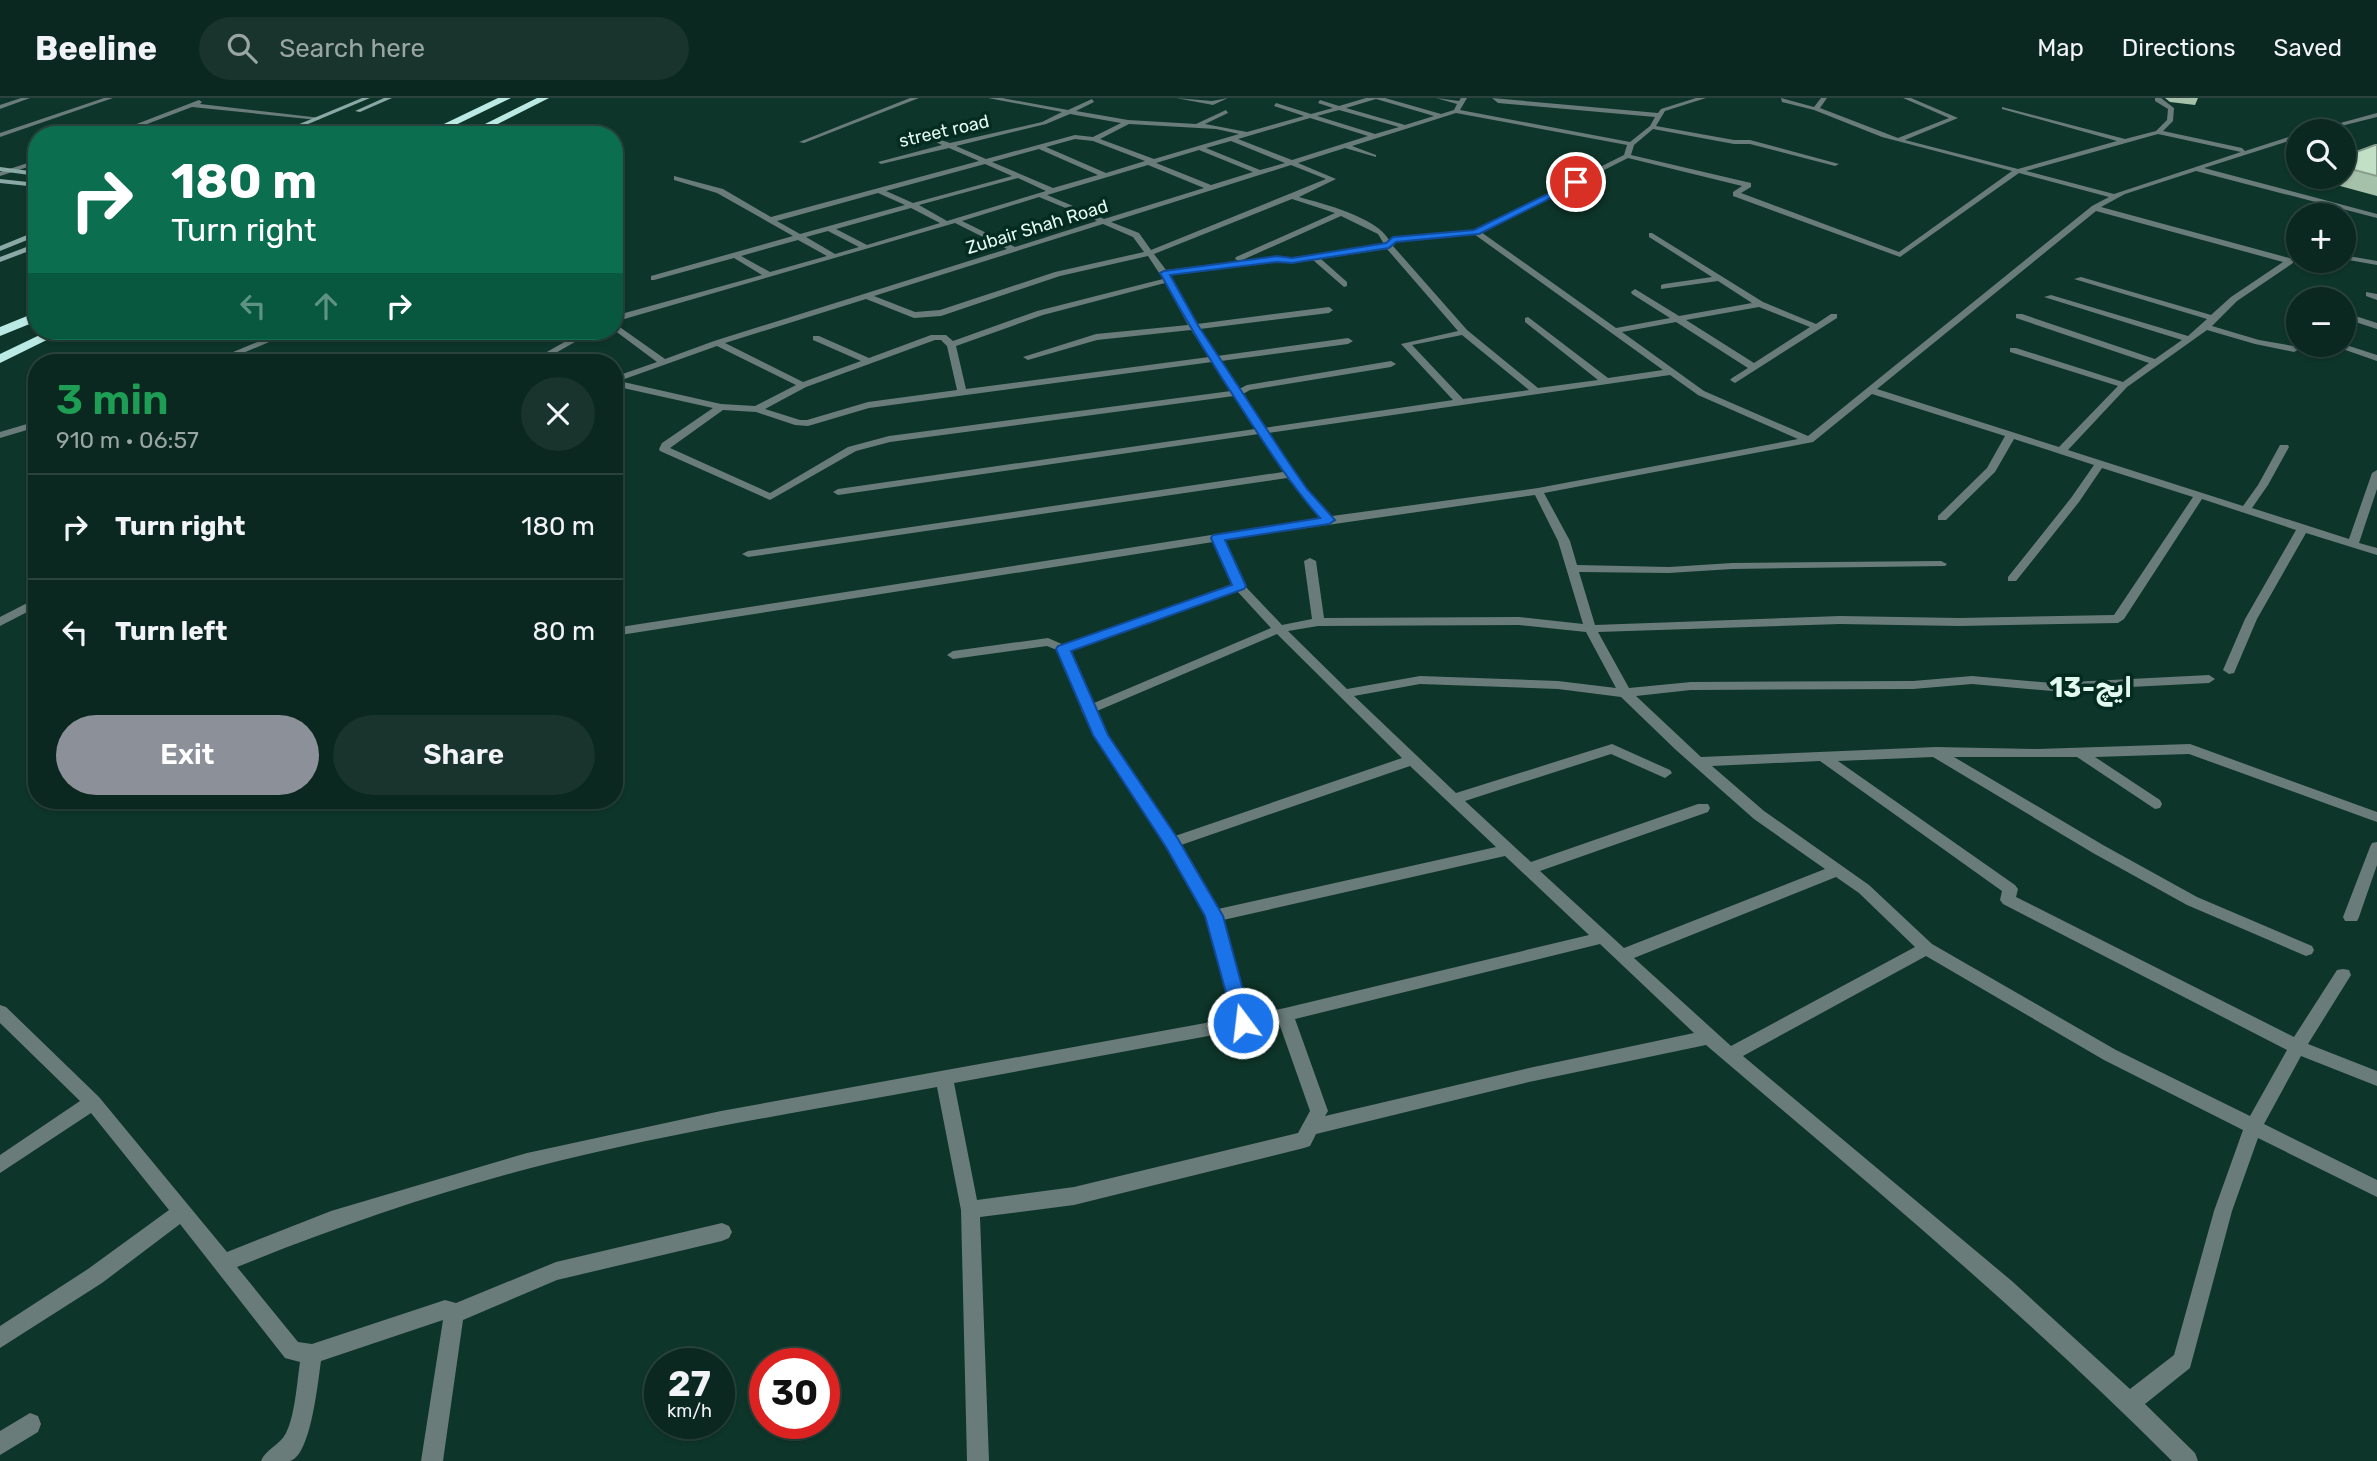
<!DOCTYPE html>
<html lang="en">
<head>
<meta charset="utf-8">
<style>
  body { margin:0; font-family:Rubik,"Noto Naskh Arabic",sans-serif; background:#18342c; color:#f1f3f6; height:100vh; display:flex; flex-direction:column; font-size:26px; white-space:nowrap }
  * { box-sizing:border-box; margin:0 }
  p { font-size:23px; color:#99a6a4 }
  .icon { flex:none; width:38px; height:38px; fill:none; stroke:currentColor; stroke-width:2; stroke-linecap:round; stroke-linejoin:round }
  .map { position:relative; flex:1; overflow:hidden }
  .sheet { position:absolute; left:28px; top:256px; width:595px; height:455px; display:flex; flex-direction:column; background:#0a281f; border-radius:28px; box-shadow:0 2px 5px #0004,0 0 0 2px #2a443d }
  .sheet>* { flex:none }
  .top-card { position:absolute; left:28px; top:28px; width:595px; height:214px; border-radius:28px; box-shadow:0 2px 5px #0004,0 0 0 2px #2a443d; background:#0b6e4f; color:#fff; overflow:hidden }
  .fabs { position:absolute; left:2286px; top:21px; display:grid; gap:14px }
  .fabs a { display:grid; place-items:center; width:70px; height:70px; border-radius:50%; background:#0a281f; box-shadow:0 2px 5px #0004,0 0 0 2px #2a443d; font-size:35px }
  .speed { position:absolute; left:644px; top:1250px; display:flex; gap:14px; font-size:35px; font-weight:700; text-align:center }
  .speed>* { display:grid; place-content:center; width:91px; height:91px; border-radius:50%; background:#0a281f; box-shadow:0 2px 5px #0004,0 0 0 2px #2a443d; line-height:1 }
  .speed small { font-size:18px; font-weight:400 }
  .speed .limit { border:10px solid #d22; background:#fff; color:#111 }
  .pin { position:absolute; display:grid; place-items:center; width:60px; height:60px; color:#fff; margin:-30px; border:4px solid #fff; border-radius:50%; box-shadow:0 2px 7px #0007 }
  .me { position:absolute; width:77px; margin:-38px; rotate:345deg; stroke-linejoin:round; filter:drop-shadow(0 0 5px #0008) }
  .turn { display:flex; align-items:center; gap:24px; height:147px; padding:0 28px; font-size:32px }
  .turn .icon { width:91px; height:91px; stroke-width:2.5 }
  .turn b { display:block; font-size:49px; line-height:60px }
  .lanes { display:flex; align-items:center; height:66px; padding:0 28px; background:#0003; justify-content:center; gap:35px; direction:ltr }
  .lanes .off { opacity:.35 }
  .round { display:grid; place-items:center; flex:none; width:74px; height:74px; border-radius:37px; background:#18342c }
  .overview { display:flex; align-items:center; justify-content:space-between; height:119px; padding:0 28px }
  h1 { font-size:42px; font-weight:600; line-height:52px; color:#1e9e55 }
  .cta { display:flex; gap:14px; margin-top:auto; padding:14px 28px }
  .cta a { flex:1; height:80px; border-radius:42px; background:#8c9099; color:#fff; font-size:28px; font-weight:600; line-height:80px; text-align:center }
  .cta a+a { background:#18342c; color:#f1f3f6 }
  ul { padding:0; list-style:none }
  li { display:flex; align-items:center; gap:21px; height:105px; padding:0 28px; border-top:2px solid #2a443d }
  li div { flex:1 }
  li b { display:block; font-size:26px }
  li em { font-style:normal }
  header { display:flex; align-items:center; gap:42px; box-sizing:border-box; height:98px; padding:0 35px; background:#0a281f; border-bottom:2px solid #2a443d }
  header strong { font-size:33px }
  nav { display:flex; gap:38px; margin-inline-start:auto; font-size:24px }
  .search { width:490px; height:63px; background:#18342c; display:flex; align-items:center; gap:18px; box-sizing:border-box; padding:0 24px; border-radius:38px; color:#99a6a4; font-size:26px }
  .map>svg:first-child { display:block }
</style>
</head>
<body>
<header>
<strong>Beeline</strong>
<div class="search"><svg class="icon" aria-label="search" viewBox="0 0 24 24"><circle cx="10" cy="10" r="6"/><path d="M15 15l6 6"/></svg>Search here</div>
<nav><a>Map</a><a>Directions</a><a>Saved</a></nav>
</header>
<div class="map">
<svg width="2377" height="1363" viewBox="0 0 2377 1363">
  <rect width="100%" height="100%" fill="#0e3529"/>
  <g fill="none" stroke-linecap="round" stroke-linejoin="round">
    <path fill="#697c7a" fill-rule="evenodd" d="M 21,0 L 30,0 L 0,11 L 0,7 Z
      M 104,0 L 113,0 L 0,39 L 0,35 Z
      M 910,0 L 919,0 L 804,45 L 799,44 Z
      M 988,0 L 1002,0 L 1068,12 L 1092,1 L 1094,4 L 1076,13 L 1128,22 L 1196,26 L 1226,12 L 1228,15 L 1205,26 L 1247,34 L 1304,18 L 1274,8 L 1276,5 L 1311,16 L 1333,10 L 1318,5 L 1320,2 L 1339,8 L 1366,0 L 1385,0 L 1441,16 L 1454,12 L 1457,6 L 1436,0 L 1459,3 L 1461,0 L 1467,0 L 1460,12 L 1630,44 L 1650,28 L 1655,19 L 1498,5 L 1492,0 L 1658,15 L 1661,11 L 1696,0 L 1706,0 L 1665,13 L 1656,28 L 1734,42 L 1750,42 L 1839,66 L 1835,68 L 1750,46 L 1734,46 L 1653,31 L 1634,47 L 1631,57 L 1751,85 L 1751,89 L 1741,95 L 1899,154 L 2012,73 L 1882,39 L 1814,12 L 1782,4 L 1781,0 L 1814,9 L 1821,0 L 1827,0 L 1820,10 L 1898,40 L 1949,20 L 1903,0 L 1911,0 L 1958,20 L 1905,42 L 2018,71 L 2117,43 L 2002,11 L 2002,9 L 2125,41 L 2156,33 L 2167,22 L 2168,11 L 2155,3 L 2155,0 L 2161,0 L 2174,10 L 2173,23 L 2163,33 L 2242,50 L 2245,53 L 2298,36 L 2298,40 L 2204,70 L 2377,116 L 2377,120 L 2196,73 L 2125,96 L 2101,109 L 2293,161 L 2293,165 L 2237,203 L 2212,228 L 2259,242 L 2293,248 L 2298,245 L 2306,247 L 2294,254 L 2255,246 L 2207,232 L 2127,289 L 2068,352 L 2243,408 L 2258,387 L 2280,347 L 2288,347 L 2289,349 L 2268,387 L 2252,410 L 2349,441 L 2372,375 L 2377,372 L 2377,391 L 2359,445 L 2377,450 L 2377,457 L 2306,435 L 2257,521 L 2234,575 L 2229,576 L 2223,572 L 2245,521 L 2296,432 L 2202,401 L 2124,521 L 2118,525 L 1959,528 L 1840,526 L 1598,534 L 1629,590 L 1691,584 L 1913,583 L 1972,578 L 2052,585 L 2209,577 L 2215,581 L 2209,585 L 2052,593 L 1972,586 L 1913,591 L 1691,592 L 1636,598 L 1701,659 L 1936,649 L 2038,651 L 2190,646 L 2377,714 L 2377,724 L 2189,656 L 2095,659 L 2160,702 L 2162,706 L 2160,710 L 2155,711 L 2077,659 L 1954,659 L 2103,747 L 2197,799 L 2312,848 L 2314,852 L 2312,856 L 2306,858 L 2187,807 L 2093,755 L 1933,659 L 1838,663 L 2015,787 L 2018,791 L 2016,799 L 2294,939 L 2337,872 L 2343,871 L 2349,872 L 2351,877 L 2308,946 L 2377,973 L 2377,988 L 2301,958 L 2264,1026 L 2377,1082 L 2377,1099 L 2258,1040 L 2232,1113 L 2190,1270 L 2145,1306 L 2195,1355 L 2198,1363 L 2172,1363 C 2025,1215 1864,1082 1706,947 L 1529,984 L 1316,1036 L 1310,1048 L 1304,1050 L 1074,1107 L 980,1119 L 989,1363 L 967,1363 L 961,1112 L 937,989 C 800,1014 662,1036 527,1071 C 429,1097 331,1131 237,1169 L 298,1244 L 312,1246 L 445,1202 L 456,1205 L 556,1164 L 722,1125 L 729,1128 L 732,1134 L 729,1140 L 722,1143 L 557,1182 L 463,1222 L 443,1363 L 421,1363 L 443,1222 L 321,1263 C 318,1283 311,1358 290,1363 C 281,1363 270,1363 261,1363 C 266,1351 280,1347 286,1335 C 295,1318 297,1284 300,1264 L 285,1260 L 180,1126 L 102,1185 L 0,1250 L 0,1228 L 88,1171 L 169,1112 L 91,1015 L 0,1075 L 0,1057 L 80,1003 L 0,925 L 0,907 L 6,909 L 99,999 L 227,1154 L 331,1113 L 527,1055 L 721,1013 L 1233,920 L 1206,818 L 1167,748 L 1094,637 L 1081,612 L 1083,610 L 1059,553 L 1047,548 L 953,561 L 947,557 L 953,553 L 1048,540 L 1064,547 L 1232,486 L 1213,444 L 614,538 L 614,530 L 1321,420 L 1287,380 L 748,459 L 742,456 L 748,453 L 1283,374 L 1259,336 L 838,397 L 833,394 L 838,391 L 1255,331 L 1234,298 L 890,344 L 856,353 L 770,402 L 660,353 L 659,351 L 662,345 L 713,310 L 614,288 L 614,279 L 657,264 L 614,232 L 614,225 L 665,261 L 714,243 L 1007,151 L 955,125 L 614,224 L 614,218 L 762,177 L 734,160 L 654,182 L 651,182 L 651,178 L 793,138 L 717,95 L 674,82 L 674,78 L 723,91 L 771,119 L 979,63 L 949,50 L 881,66 L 878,64 L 942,47 L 925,39 L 925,37 L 950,45 L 1042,24 L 1062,14 ZM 1376,1 L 1434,18 L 1405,27 L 1346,10 ZM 1339,12 L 1399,29 L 1375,36 L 1317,18 ZM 1456,15 L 1627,47 L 1624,57 L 1474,132 L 1389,142 C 1376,119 1324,106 1299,99 L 1336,81 L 1298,65 L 1345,50 L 1376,59 L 1376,57 L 1352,48 ZM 1070,16 L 1121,25 L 1093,39 L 1075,37 L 986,61 L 956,48 L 1046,26 ZM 1310,20 L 1368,38 L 1292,62 L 1238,41 ZM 1129,26 L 1216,31 L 1239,36 L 1154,61 L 1100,41 ZM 2158,36 L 2241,54 L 2114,96 L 2026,73 ZM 1075,41 L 1093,43 L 1145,63 L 1106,75 L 1046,49 ZM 1231,43 L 1285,65 L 1260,72 L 1206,50 ZM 1039,51 L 1098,77 L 1053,90 L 992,64 ZM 1199,52 L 1253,74 L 1211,87 L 1156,65 ZM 1628,60 L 1742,88 L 1733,94 L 1733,98 L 1900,159 L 2019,75 L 2109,99 L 2092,108 L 1808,338 L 1704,293 L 1622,234 L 1676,224 L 1748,270 L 1732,280 L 1730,282 L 1735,285 L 1837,220 L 1837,216 L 1831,216 L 1816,226 L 1763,204 L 1652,135 L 1649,135 L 1649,139 L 1712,179 L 1664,186 L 1661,187 L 1661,191 L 1718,183 L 1752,205 L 1679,218 L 1635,191 L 1631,194 L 1632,196 L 1670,220 L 1616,230 L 1481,134 ZM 985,66 L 1012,78 L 913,105 L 886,93 ZM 1148,67 L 1204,90 L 1104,121 L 1047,97 ZM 1291,67 L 1326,81 L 1151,152 L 1139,135 L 1111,124 ZM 1018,80 L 1046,93 L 947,123 L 919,107 ZM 878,95 L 905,107 L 800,136 L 777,123 ZM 1039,99 L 1097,123 L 1015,149 L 962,123 ZM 1292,101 L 1335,115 L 1236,159 L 1235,161 L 1239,163 L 1166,172 L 1154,156 ZM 911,110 L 940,125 L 867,147 L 836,131 ZM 2096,113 L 2283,164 L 2231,199 L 2211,217 L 2081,179 L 2074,181 L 2207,221 L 2188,238 L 2051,197 L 2044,199 L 2182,242 L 2155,261 L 2022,216 L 2016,216 L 2016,220 L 2149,265 L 2123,284 L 2016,250 L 2010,250 L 2010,254 L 2118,288 L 2059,349 L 1877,291 ZM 1341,118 L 1378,136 L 1384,146 L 1292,161 L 1277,159 L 1240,163 ZM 1103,126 L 1133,139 L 1144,154 L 1055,174 L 940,212 L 915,214 L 874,198 ZM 828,133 L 859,149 L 835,156 L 806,139 ZM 1474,136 L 1663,272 L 1608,280 L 1528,219 L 1525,220 L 1525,224 L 1598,282 L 1538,290 L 1467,232 L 1393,148 L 1396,144 ZM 798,142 L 827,158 L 770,174 L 741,158 ZM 1387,151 L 1458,233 L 1401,246 L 1453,302 L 1264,330 L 1243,296 L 1250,292 L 1391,269 L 1396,266 L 1391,263 L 1247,287 L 1239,291 L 1221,263 L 1348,246 L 1353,243 L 1348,240 L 1217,258 L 1200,231 L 1329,215 L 1333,212 L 1329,209 L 1197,226 L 1169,177 L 1277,163 L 1292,165 L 1313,162 L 1344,189 L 1347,188 L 1347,184 L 1321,161 ZM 1148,158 L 1163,181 L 1037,213 L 953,243 L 946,237 L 931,237 L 869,260 L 819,238 L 813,238 L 813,242 L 861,263 L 803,284 L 725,245 L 866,201 L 914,220 L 941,218 L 1060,178 ZM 1165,185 L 1188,227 L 1096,236 L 1023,259 L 1028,262 L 1097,242 L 1191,232 L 1209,259 L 966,291 L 956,248 L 1043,217 ZM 1759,209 L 1810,229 L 1754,265 L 1686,222 ZM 1462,237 L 1529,292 L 1463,301 L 1412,247 ZM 935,242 L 941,242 L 947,248 L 957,292 L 868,304 L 807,322 L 800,322 L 765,311 L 806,289 ZM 717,248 L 796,287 L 755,308 L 721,306 L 619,283 ZM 1212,264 L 1231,293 L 889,338 L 848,349 L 770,395 L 670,350 L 723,312 L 756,314 L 795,327 L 808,328 L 869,310 ZM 1670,277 L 1698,297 L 1798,341 L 1538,390 L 1332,418 L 1306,391 L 1268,335 ZM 1872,296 L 2005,338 L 1987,370 L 1938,418 L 1938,422 L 1946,422 L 1995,374 L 2014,341 L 2094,367 L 2071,400 L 2008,479 L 2008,483 L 2016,483 L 2079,404 L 2102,370 L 2193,399 L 2114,517 L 1959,520 L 1840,518 L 1595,527 L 1579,474 L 1669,475 L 1732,471 L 1945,468 L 1947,466 L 1941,463 L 1732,465 L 1669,469 L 1577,467 L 1570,443 L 1544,395 L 1813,344 ZM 1535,397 L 1558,443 L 1583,526 L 1519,519 L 1324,520 L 1316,463 L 1310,460 L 1304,463 L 1312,521 L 1282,527 L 1244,487 L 1224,442 ZM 1237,493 L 1271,530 L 1094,605 L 1071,553 ZM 1519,527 L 1586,534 L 1616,590 L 1558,583 L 1420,578 L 1347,591 L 1288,533 L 1318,528 ZM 1277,536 L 1402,660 L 1175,738 L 1108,637 L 1097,613 ZM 1420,586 L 1558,591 L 1621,599 L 1676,652 L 1754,721 L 1825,771 L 1624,850 L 1540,773 L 1708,714 L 1710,710 L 1708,706 L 1698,706 L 1531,764 L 1465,703 L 1611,656 L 1665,680 L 1672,675 L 1670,672 L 1612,646 L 1456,695 L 1354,598 ZM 1820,663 L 2002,793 L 2000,802 L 2003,806 L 2287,952 L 2250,1018 L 2116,952 L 1932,846 L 1869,787 L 1764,713 L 1712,668 ZM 1410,668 L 1496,749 L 1218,811 L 1181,747 ZM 1505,758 L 1589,837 L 1285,910 L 1249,917 L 1223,822 ZM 1836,779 L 1859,795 L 1915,849 L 1731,948 L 1634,860 ZM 1600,846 L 1694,935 L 1529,970 L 1325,1018 L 1328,1013 L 1295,921 ZM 1926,858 L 2104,962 L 2243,1032 L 2214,1113 L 2174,1257 L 2130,1291 L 2013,1184 L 1743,958 ZM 1279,925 L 1310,1013 L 1298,1035 L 1074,1089 L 977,1102 L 954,985 Z
      M 1176,0 L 1212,3 L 1228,0 L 1213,7 Z
      M 199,2 L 202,4 L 200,6 L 321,20 L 318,22 L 192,9 L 118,37 L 108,37 Z
      M 2377,15 L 2377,19 L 2321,33 L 2311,33 Z
      M 37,62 L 37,66 L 0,78 L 0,74 Z
      M 2343,157 L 2377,163 L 2377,167 L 2343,161 Z
      M 2366,194 L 2377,196 L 2377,202 L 2366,198 Z
      M 2343,214 L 2377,225 L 2377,231 L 2343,220 Z
      M 284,233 L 295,233 L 222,264 L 209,264 Z
      M 584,233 L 594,233 L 540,264 L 529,264 Z
      M 2343,246 L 2377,257 L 2377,263 L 2331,247 Z
      M 37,323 L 37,329 L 0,340 L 0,334 Z
      M 37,500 L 37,509 L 0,528 L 0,519 Z
      M 2377,744 L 2377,767 L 2359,819 L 2357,823 L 2345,823 L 2343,819 L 2370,749 L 2372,745 Z
      M 30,1315 L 38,1318 L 41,1326 L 38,1334 L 0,1357 L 0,1333 Z"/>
    <path fill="#8aa8a5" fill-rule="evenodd" d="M 362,0 L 370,0 L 282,37 L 273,37 Z
      M 384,0 L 392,0 L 360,14 L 355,13 Z
      M 0,69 L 37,74 L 37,78 L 0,73 Z
      M 0,81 L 37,85 L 37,89 L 0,85 Z
      M 37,133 L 37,138 L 0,153 L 0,148 Z
      M 37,145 L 37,150 L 0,164 L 0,159 Z"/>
    <path fill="#bbeae5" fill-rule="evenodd" d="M 498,0 L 511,0 L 435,37 L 421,37 Z
      M 537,0 L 549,0 L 476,37 L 463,37 Z
      M 37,214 L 37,223 L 0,238 L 0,229 Z
      M 48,233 L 65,233 L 0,265 L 0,256 Z"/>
  </g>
  <path fill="#a6c1aa" d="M 2165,0 L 2198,0 L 2195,7 L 2170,4 Z
    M 2377,47 L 2377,98 L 2318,82 L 2321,79 L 2343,79 L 2343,59 Z"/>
  <path fill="#c1e0c6" stroke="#879d8b" stroke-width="2" d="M 2375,47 L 2377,47 L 2377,78 L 2343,69 L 2343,59 Z"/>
  <path fill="#1a73e8" stroke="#114b97" stroke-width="2" d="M 1576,82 L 1579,86 L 1479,136 L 1396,144 L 1389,150 L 1292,165 L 1277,164 L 1170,177 L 1199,229 L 1289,365 L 1307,391 L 1335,422 L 1329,426 L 1225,442 L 1246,488 L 1244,491 L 1071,553 L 1108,637 L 1178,741 L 1223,818 L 1252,925 L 1250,931 L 1243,933 L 1236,931 L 1205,818 L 1166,749 L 1093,637 L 1056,551 L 1058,548 L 1232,487 L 1211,440 L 1213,437 L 1320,420 C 1291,387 1268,351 1244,314 C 1214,269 1186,223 1160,175 L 1164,173 L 1277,158 L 1292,160 L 1386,145 L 1393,139 L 1474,132 Z"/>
  <g text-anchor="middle" stroke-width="7" stroke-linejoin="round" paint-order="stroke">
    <g font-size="18" fill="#e3f8ef" stroke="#032b20">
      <text transform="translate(944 33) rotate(-13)" y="6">street road</text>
      <text transform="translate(1037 129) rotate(-17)" y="6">Zubair Shah Road</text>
    </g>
    <g font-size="28" font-weight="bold" fill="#e3f8ef" stroke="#032b20">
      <text x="2091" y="599">ایچ-13</text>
    </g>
  </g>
</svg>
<div class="fabs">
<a><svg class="icon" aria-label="search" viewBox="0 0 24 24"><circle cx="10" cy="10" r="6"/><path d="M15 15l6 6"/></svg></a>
<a>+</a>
<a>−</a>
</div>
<div class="speed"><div>27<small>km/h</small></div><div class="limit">30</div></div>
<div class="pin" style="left:1576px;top:84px;background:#d93025"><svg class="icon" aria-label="arrive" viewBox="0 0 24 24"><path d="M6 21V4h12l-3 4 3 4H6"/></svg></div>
<svg class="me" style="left:1243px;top:925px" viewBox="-20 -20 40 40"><circle r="17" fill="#1a73e8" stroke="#fff" stroke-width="3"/><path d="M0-11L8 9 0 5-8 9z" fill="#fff"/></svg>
<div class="top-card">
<div class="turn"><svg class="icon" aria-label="right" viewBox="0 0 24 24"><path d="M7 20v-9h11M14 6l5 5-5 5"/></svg><div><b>180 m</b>Turn right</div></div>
<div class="lanes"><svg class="icon off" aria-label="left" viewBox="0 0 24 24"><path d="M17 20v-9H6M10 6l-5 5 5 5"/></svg><svg class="icon off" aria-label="ahead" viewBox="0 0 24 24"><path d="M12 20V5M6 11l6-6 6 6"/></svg><svg class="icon" aria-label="right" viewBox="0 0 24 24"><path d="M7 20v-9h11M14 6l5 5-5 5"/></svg></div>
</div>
<section class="sheet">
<div class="overview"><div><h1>3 min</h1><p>910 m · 06:57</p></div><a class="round"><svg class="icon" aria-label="close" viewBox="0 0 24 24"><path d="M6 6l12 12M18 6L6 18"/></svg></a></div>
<ul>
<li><svg class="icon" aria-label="right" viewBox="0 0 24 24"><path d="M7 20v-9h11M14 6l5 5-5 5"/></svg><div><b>Turn right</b></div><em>180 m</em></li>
<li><svg class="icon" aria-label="left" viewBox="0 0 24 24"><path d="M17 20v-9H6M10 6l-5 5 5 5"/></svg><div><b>Turn left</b></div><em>80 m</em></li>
</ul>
<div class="cta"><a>Exit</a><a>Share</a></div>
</section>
</div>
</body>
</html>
